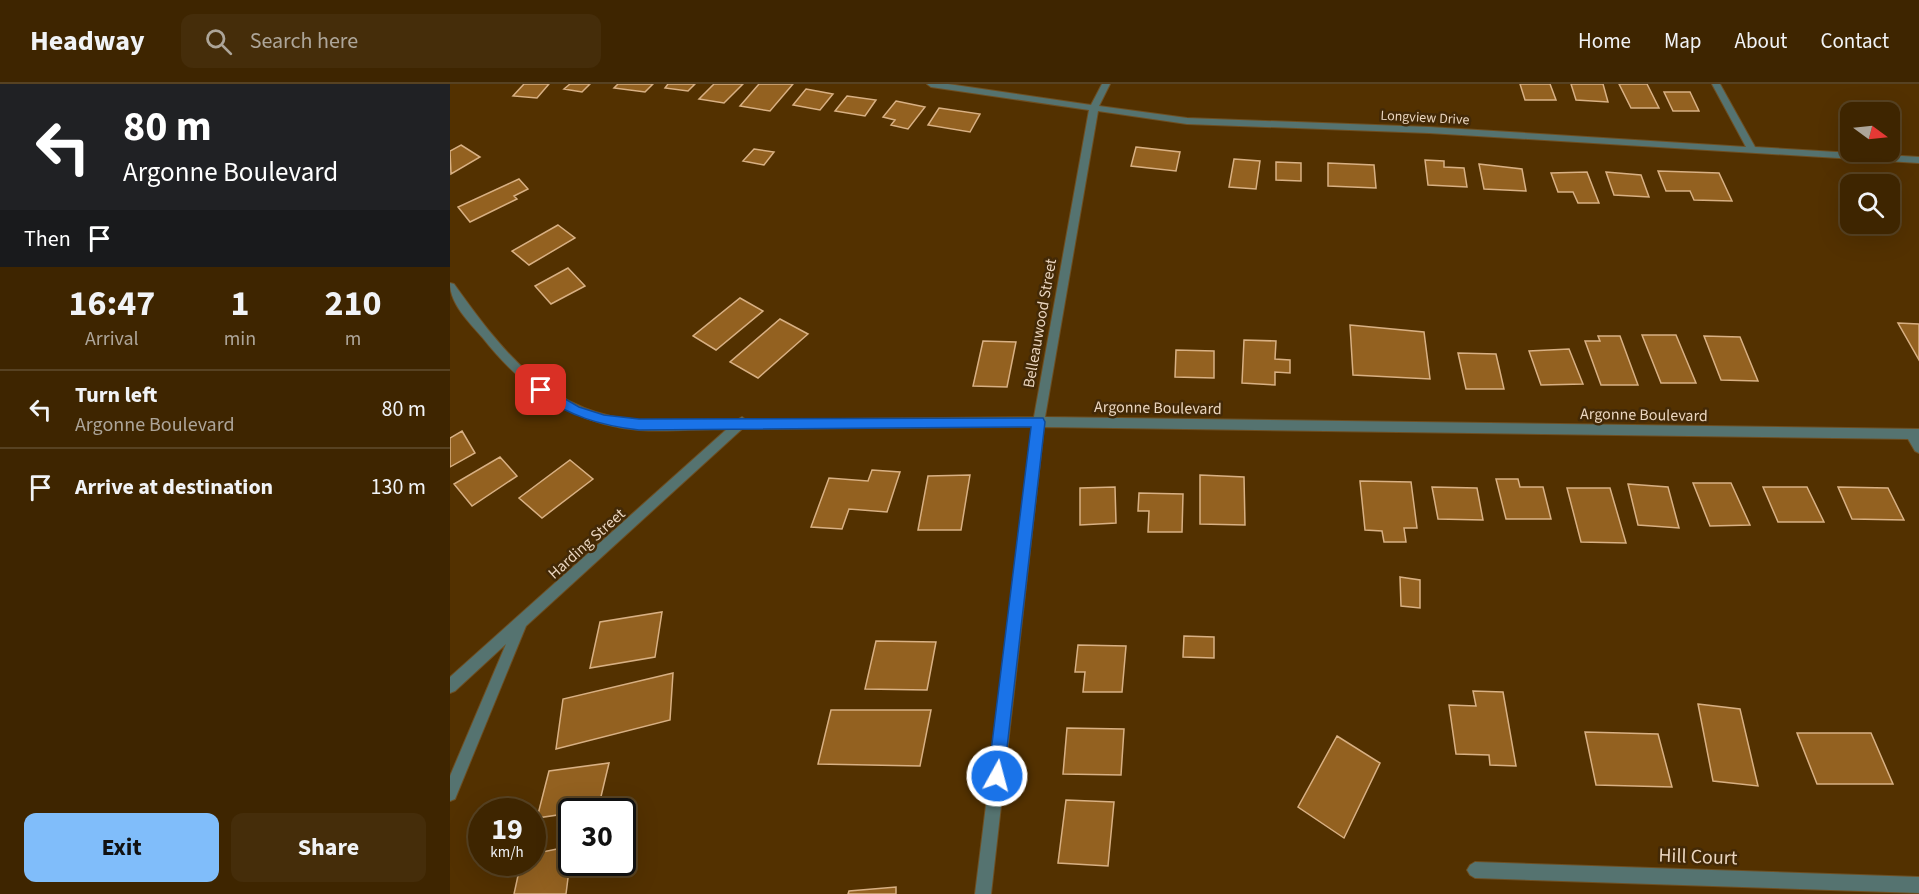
<!DOCTYPE html>
<html lang="en">
<head>
<meta charset="utf-8">
<style>
  body { margin:0; font-family:"Source Sans 3",sans-serif; background:#452d0a; color:#f1f3f6; height:100vh; display:flex; flex-direction:column; font-size:22px; white-space:nowrap }
  * { box-sizing:border-box; margin:0 }
  p { font-size:20px; color:#ada599 }
  .icon { flex:none; width:33px; height:33px; fill:none; stroke:currentColor; stroke-width:2; stroke-linecap:round; stroke-linejoin:round }
  .map { position:relative; flex:1; overflow:hidden }
  .panel { display:flex; flex-direction:column; background:#3e2500; width:450px }
  .panel>* { flex:none }
  .banner { background:#202124; color:#fff; overflow:hidden }
  .needle { width:39px; rotate:105deg }
  .fabs { position:absolute; left:1390px; top:18px; display:grid; gap:12px }
  .fabs a { display:grid; place-items:center; width:60px; height:60px; border-radius:12px; background:#3e2500; box-shadow:0 6px 24px #0002,0 0 0 2px #574222; font-size:30px }
  .speed { position:absolute; left:18px; top:714px; display:flex; gap:12px; font-size:30px; font-weight:700; text-align:center }
  .speed>* { display:grid; place-content:center; width:78px; height:78px; border-radius:50%; background:#3e2500; box-shadow:0 6px 24px #0002,0 0 0 2px #574222; line-height:1 }
  .speed small { font-size:15px; font-weight:400 }
  .speed .limit { border:3px solid #111; border-radius:9px; background:#fff; color:#111 }
  .pin { position:absolute; display:grid; place-items:center; width:51px; height:51px; color:#fff; margin:-26px; border-radius:12px; box-shadow:0 3px 9px #0006 }
  .me { position:absolute; width:66px; margin:-33px; rotate:7deg; stroke-linejoin:round; filter:drop-shadow(0 0 4px #0008) }
  .turn { display:flex; align-items:center; gap:21px; height:126px; padding:0 24px; font-size:27px }
  .turn .icon { width:78px; height:78px; stroke-width:2.5 }
  .turn b { display:block; font-size:42px; line-height:51px }
  .then { display:flex; align-items:center; height:57px; padding:0 24px; background:#0003; gap:12px; font-size:22px }
  .eta { display:flex; justify-content:space-evenly; align-items:center; height:102px; text-align:center }
  .eta b { font-size:36px; font-weight:700; line-height:42px }
  .cta { display:flex; gap:12px; margin-top:auto; padding:12px 24px }
  .cta a { flex:1; height:69px; border-radius:12px; background:#80bdfa; color:#111; font-size:24px; font-weight:700; line-height:69px; text-align:center }
  .cta a+a { background:#452d0a; color:#f1f3f6 }
  ul { padding:0; list-style:none }
  li { display:flex; align-items:center; gap:18px; height:78px; padding:0 24px; border-top:2px solid #574222 }
  li div { flex:1 }
  li b { display:block; font-size:22px }
  li em { font-style:normal }
  header { display:flex; align-items:center; gap:36px; box-sizing:border-box; height:84px; padding:0 30px; background:#3e2500; border-bottom:2px solid #574222 }
  header strong { font-size:28px }
  nav { display:flex; gap:33px; margin-inline-start:auto; font-size:21px }
  .search { width:420px; height:54px; background:#452d0a; display:flex; align-items:center; gap:15px; box-sizing:border-box; padding:0 21px; border-radius:12px; color:#ada599; font-size:22px }
  main { display:flex; flex:1; min-height:0 }
  .map>svg:first-child { display:block }
</style>
</head>
<body>
<header>
<strong>Headway</strong>
<div class="search"><svg class="icon" aria-label="search" viewBox="0 0 24 24"><circle cx="10" cy="10" r="6"/><path d="M15 15l6 6"/></svg>Search here</div>
<nav><a>Home</a><a>Map</a><a>About</a><a>Contact</a></nav>
</header>
<main>
<section class="panel">
<div class="banner">
<div class="turn"><svg class="icon" aria-label="left" viewBox="0 0 24 24"><path d="M17 20v-9H6M10 6l-5 5 5 5"/></svg><div><b>80 m</b>Argonne Boulevard</div></div>
<div class="then">Then<svg class="icon" aria-label="arrive" viewBox="0 0 24 24"><path d="M6 21V4h12l-3 4 3 4H6"/></svg></div>
</div>
<div class="eta">
<div><b>16:47</b><p>Arrival</p></div>
<div><b>1</b><p>min</p></div>
<div><b>210</b><p>m</p></div>
</div>
<ul>
<li><svg class="icon" aria-label="left" viewBox="0 0 24 24"><path d="M17 20v-9H6M10 6l-5 5 5 5"/></svg><div><b>Turn left</b><p>Argonne Boulevard</p></div><em>80 m</em></li>
<li><svg class="icon" aria-label="arrive" viewBox="0 0 24 24"><path d="M6 21V4h12l-3 4 3 4H6"/></svg><div><b>Arrive at destination</b></div><em>130 m</em></li>
</ul>
<div class="cta"><a>Exit</a><a>Share</a></div>
</section>
<div class="map">
<svg width="1469" height="810" viewBox="0 0 1469 810">
  <rect width="100%" height="100%" fill="#533100"/>
  <path fill="#936120" stroke="#d8b083" stroke-width="1.5" d="M 74,0 L 99,0 L 87,14 L 63,12 Z
    M 120,0 L 140,0 L 132,8 L 114,5 Z
    M 168,0 L 203,0 L 195,8 L 164,4 Z
    M 218,0 L 245,0 L 238,7 L 215,4 Z
    M 264,0 L 293,0 L 274,19 L 249,15 Z
    M 309,0 L 343,0 L 320,27 L 290,22 Z
    M 1070,0 L 1100,0 L 1106,16 L 1075,16 Z
    M 1121,0 L 1153,0 L 1158,18 L 1126,16 Z
    M 1169,0 L 1197,0 L 1209,24 L 1181,24 Z
    M 356,5 L 383,10 L 370,26 L 343,21 Z
    M 1214,8 L 1240,8 L 1249,27 L 1223,27 Z
    M 397,12 L 426,16 L 415,32 L 385,27 Z
    M 446,17 L 475,23 L 458,45 L 441,41 L 445,36 L 433,33 Z
    M 489,24 L 530,30 L 520,48 L 478,41 Z
    M 11,61 L 30,73 L 1,90 L 0,67 Z
    M 686,63 L 730,68 L 726,87 L 681,82 Z
    M 304,65 L 324,68 L 314,81 L 293,77 Z
    M 784,75 L 810,77 L 806,105 L 779,103 Z
    M 975,76 L 994,77 L 994,83 L 1014,84 L 1017,103 L 978,101 Z
    M 826,78 L 851,79 L 851,97 L 826,96 Z
    M 878,79 L 924,81 L 926,104 L 878,102 Z
    M 1029,80 L 1072,85 L 1076,107 L 1034,105 Z
    M 1208,87 L 1269,89 L 1282,117 L 1244,116 L 1240,107 L 1216,107 Z
    M 1137,88 L 1149,119 L 1128,119 L 1123,108 L 1108,108 L 1101,89 Z
    M 1156,88 L 1191,91 L 1199,113 L 1164,111 Z
    M 69,95 L 78,105 L 64,112 L 67,115 L 20,138 L 8,123 Z
    M 108,141 L 125,154 L 79,181 L 62,167 Z
    M 118,184 L 135,202 L 101,220 L 85,202 Z
    M 290,214 L 313,227 L 266,266 L 243,252 Z
    M 330,235 L 358,250 L 308,294 L 280,278 Z
    M 1448,239 L 1469,240 L 1469,276 Z
    M 900,241 L 974,248 L 980,295 L 903,291 Z
    M 1192,251 L 1226,251 L 1246,299 L 1211,299 Z
    M 1148,252 L 1170,252 L 1188,301 L 1151,301 L 1135,257 L 1150,257 Z
    M 1254,252 L 1290,253 L 1308,297 L 1271,296 Z
    M 794,256 L 826,257 L 825,275 L 840,276 L 840,289 L 825,288 L 825,301 L 792,299 Z
    M 533,257 L 566,258 L 557,303 L 523,302 Z
    M 1119,265 L 1133,300 L 1091,301 L 1079,267 Z
    M 726,266 L 764,267 L 764,294 L 725,293 Z
    M 1008,269 L 1046,270 L 1054,305 L 1016,305 Z
    M 12,347 L 25,369 L 0,383 L 0,354 Z
    M 50,373 L 67,392 L 22,422 L 4,400 Z
    M 120,376 L 143,395 L 92,434 L 69,414 Z
    M 422,386 L 450,388 L 437,428 L 399,425 L 392,445 L 361,443 L 379,394 L 418,397 Z
    M 520,391 L 511,446 L 468,446 L 478,392 Z
    M 750,391 L 794,393 L 795,441 L 750,440 Z
    M 1046,395 L 1068,395 L 1070,403 L 1093,403 L 1101,435 L 1056,435 Z
    M 910,397 L 961,398 L 967,444 L 954,444 L 956,458 L 934,458 L 932,447 L 915,446 Z
    M 1243,399 L 1281,399 L 1300,441 L 1260,442 Z
    M 1178,400 L 1218,403 L 1229,444 L 1188,441 Z
    M 665,403 L 666,439 L 630,441 L 630,404 Z
    M 982,403 L 1027,404 L 1033,436 L 988,435 Z
    M 1313,403 L 1357,403 L 1374,438 L 1328,438 Z
    M 1388,403 L 1438,404 L 1454,436 L 1402,435 Z
    M 1117,404 L 1160,404 L 1176,459 L 1131,458 Z
    M 689,409 L 733,410 L 732,448 L 698,448 L 699,427 L 688,427 Z
    M 950,493 L 970,496 L 970,524 L 951,522 Z
    M 212,528 L 205,573 L 140,584 L 150,538 Z
    M 734,552 L 764,553 L 764,574 L 733,573 Z
    M 426,557 L 486,558 L 477,606 L 415,605 Z
    M 628,561 L 676,562 L 672,608 L 633,608 L 635,588 L 625,588 Z
    M 223,589 L 220,636 L 106,665 L 113,615 Z
    M 1023,607 L 1053,608 L 1066,682 L 1040,681 L 1039,671 L 1006,670 L 999,621 L 1026,622 Z
    M 1248,620 L 1290,625 L 1308,702 L 1263,697 Z
    M 381,626 L 481,626 L 470,682 L 368,680 Z
    M 617,644 L 674,645 L 671,691 L 613,690 Z
    M 1135,648 L 1208,650 L 1222,703 L 1146,701 Z
    M 1347,649 L 1421,649 L 1443,700 L 1367,700 Z
    M 887,652 L 930,679 L 894,754 L 848,723 Z
    M 159,679 L 148,725 L 87,734 L 99,687 Z
    M 616,716 L 664,718 L 658,782 L 608,779 Z
    M 122,762 L 116,810 L 64,810 L 71,778 L 82,778 L 82,770 Z
    M 446,803 L 446,810 L 398,810 L 399,807 Z"/>
  <g fill="none" stroke-linecap="round" stroke-linejoin="round">
    <defs>
      <path id="street" d="M 477,0 L 498,0 L 641,21 L 652,0 L 660,0 L 649,22 L 737,34 L 979,43 L 1296,63 L 1262,0 L 1270,0 L 1305,63 L 1469,73 L 1469,79 L 979,49 L 737,40 L 648,27 L 595,333 L 1469,345 L 1469,369 L 1465,367 L 1458,355 L 594,343 L 541,810 L 525,810 L 583,343 L 292,345 L 76,542 L 5,715 L 0,717 L 0,692 L 56,560 L 5,607 L 0,609 L 0,593 L 277,345 C 248,345 218,348 189,346 C 122,341 72,304 32,253 C 19,238 0,220 0,199 L 4,200 C 52,267 101,332 190,336 C 222,338 255,336 287,336 L 292,333 L 296,336 L 584,333 L 639,26 L 481,3 Z
        M 1025,778 L 1469,793 L 1469,809 L 1025,794 L 1020,791 L 1017,786 L 1020,781 Z"/>
    </defs>
    <use href="#street" stroke="#6e4f22" stroke-width="2"/>
    <use href="#street" fill="#557370" fill-rule="evenodd"/>
  </g>
  <path fill="#1a73e8" stroke="#114b97" stroke-width="1.5" d="M 91,301 L 129,323 L 154,331 L 189,335 L 593,334 L 595,338 L 553,698 L 547,700 L 541,698 L 538,692 L 581,343 L 189,346 C 147,341 122,332 86,310 L 84,306 Z"/>
  <g text-anchor="middle" stroke-width="5" stroke-linejoin="round" paint-order="stroke">
    <g font-size="14" fill="#ead5bf" stroke="#432906">
      <text transform="translate(975 33) rotate(3)" y="5">Longview Drive</text>
    </g>
    <g font-size="16" fill="#ead5bf" stroke="#432906">
      <text transform="translate(589 239) rotate(-80)" y="6">Belleauwood Street</text>
      <text transform="translate(708 323) rotate(1)" y="6">Argonne Boulevard</text>
      <text transform="translate(1194 330) rotate(1)" y="6">Argonne Boulevard</text>
      <text transform="translate(136 459) rotate(-42)" y="6">Harding Street</text>
    </g>
    <g font-size="20" fill="#ead5bf" stroke="#432906">
      <text transform="translate(1248 772) rotate(2)" y="7">Hill Court</text>
    </g>
  </g>
</svg>
<div class="fabs">
<a><svg class="needle" viewBox="-14 -14 28 28"><path d="M0-13l5 13h-10z" fill="#e53935"/><path d="M0 13l5-13h-10z" fill="#ada599"/></svg></a>
<a><svg class="icon" aria-label="search" viewBox="0 0 24 24"><circle cx="10" cy="10" r="6"/><path d="M15 15l6 6"/></svg></a>
</div>
<div class="speed"><div>19<small>km/h</small></div><div class="limit">30</div></div>
<div class="pin" style="left:91px;top:306px;background:#d93025"><svg class="icon" aria-label="arrive" viewBox="0 0 24 24"><path d="M6 21V4h12l-3 4 3 4H6"/></svg></div>
<svg class="me" style="left:547px;top:692px" viewBox="-20 -20 40 40"><circle r="17" fill="#1a73e8" stroke="#fff" stroke-width="3"/><path d="M0-11L8 9 0 5-8 9z" fill="#fff"/></svg>
</div>
</main>
</body>
</html>
